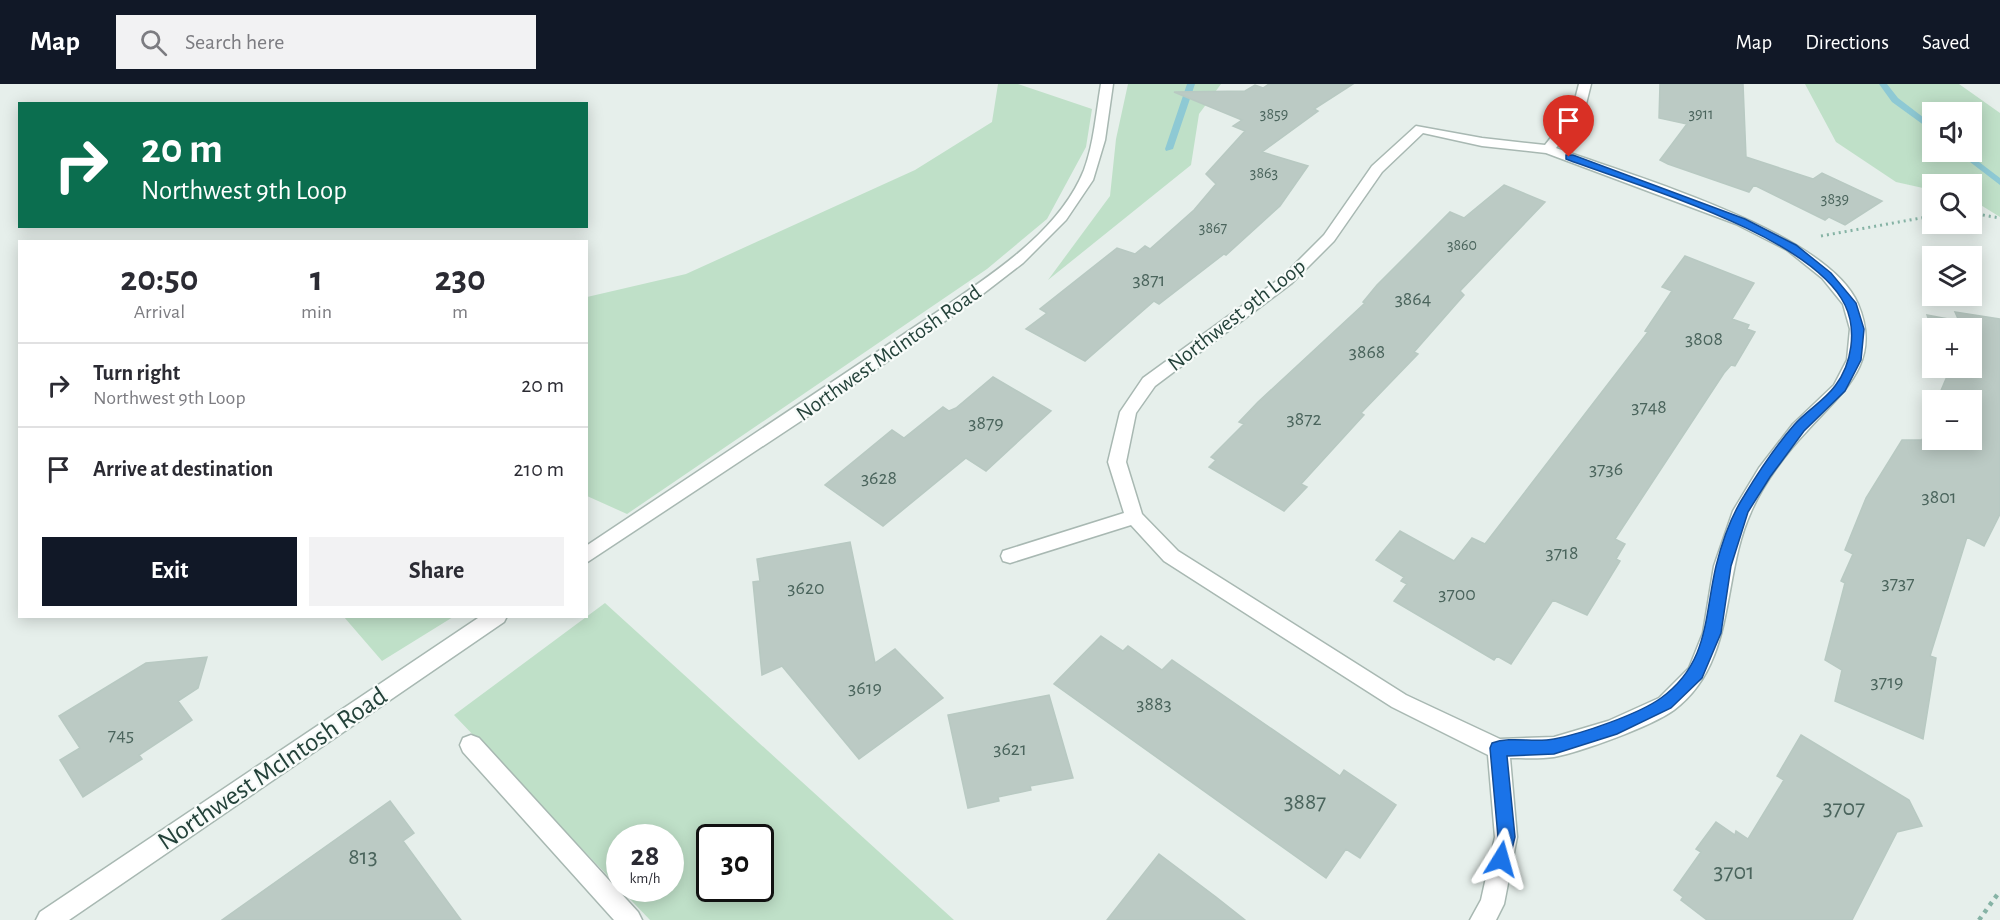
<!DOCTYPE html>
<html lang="en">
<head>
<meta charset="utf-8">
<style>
  body { margin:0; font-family:"Alegreya Sans",sans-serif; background:#f2f2f3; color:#2b2b33; height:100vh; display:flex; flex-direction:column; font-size:22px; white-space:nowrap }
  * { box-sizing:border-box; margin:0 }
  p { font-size:20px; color:#7c7c81 }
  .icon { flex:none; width:33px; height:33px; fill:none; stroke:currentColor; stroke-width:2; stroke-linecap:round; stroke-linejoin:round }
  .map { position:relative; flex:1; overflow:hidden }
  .panel { position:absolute; left:18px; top:156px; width:570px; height:378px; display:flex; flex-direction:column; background:#fff; border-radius:0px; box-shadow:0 3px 15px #0003 }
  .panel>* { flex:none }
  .top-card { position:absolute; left:18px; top:18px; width:570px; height:126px; border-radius:0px; box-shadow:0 3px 15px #0003; background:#0b6e4f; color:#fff; overflow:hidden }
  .fabs { position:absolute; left:1922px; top:18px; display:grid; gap:12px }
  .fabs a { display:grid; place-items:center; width:60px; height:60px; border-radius:0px; background:#fff; box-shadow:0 3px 15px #0003; font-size:30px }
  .speed { position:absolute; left:606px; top:740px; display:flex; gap:12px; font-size:30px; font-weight:700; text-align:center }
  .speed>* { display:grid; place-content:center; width:78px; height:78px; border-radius:50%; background:#fff; box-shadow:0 3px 15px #0003; line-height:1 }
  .speed small { font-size:15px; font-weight:400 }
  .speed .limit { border:3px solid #111; border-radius:9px; background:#fff; color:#111 }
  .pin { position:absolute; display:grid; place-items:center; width:51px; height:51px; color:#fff; margin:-62px -26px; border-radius:50% 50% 50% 0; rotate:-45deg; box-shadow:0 0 6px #0007 }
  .pin .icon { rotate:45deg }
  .me { position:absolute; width:66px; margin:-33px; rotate:8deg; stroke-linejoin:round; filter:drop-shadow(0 0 4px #0008) }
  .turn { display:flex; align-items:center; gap:21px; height:126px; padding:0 24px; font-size:27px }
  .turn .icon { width:78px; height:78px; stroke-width:2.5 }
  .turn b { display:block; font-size:42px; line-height:51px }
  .eta { display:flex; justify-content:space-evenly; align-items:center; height:102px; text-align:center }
  .eta b { font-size:36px; font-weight:600; line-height:42px }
  .button { display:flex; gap:12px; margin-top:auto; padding:12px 24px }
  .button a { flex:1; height:69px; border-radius:0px; background:#111827; color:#fff; font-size:24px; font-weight:600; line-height:69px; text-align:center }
  .button a+a { background:#f2f2f3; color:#2b2b33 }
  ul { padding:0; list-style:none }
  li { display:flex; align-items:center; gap:18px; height:84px; padding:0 24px; border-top:2px solid #e1e1e2 }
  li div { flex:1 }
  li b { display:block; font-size:22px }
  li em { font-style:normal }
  header { display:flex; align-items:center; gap:36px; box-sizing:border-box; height:84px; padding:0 30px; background:#111827; color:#fff }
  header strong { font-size:28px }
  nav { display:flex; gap:33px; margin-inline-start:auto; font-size:21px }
  .search { width:420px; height:54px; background:#f2f2f3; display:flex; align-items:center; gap:15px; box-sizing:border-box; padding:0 21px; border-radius:0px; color:#7c7c81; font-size:22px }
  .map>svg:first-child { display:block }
</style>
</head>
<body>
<header>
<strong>Map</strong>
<div class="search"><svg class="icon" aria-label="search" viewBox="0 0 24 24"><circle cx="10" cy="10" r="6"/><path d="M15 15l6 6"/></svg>Search here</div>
<nav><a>Map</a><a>Directions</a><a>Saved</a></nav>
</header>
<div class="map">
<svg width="2000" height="836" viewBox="0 0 2000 836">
  <rect width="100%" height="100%" fill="#e6efeb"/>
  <path fill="#bfe0c8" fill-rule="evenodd" d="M 998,0 L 1018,0 L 1092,25 L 1086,63 L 1047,135 L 987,185 L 627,430 L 587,412 L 587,213 L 686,190 L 915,86 L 992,38 Z
    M 1128,0 L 1221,0 L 1199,30 L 1191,81 L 1048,196 L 1110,112 L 1116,55 Z
    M 1805,0 L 1959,0 L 2000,29 L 2000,133 L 1971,115 L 1971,100 L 1932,100 L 1932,106 L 1896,98 L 1836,58 ZM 1971,28 L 1971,68 L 1932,68 L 1932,28 Z
    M 605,519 L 954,836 L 650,836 L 454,631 ZM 620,753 L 670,753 L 670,804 L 620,804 ZM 710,753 L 760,753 L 760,804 L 710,804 Z
    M 344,533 L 453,533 L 382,577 Z"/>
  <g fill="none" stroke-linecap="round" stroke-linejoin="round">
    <path fill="#8ec9d4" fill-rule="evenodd" d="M 1187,0 L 1195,0 L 1173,65 L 1166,67 L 1165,65 Z
      M 1879,0 L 1887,0 L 1898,14 L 1932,40 L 1932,47 L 1892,18 Z
      M 1957,68 L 1966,68 L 2000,94 L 2000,101 Z"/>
  </g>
  <path fill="#bbcac4" stroke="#b8c9c2" stroke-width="1.5" d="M 1269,0 L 1353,0 L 1314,25 L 1318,27 L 1262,68 L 1308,82 L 1280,122 L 1226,171 L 1224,170 L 1159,220 L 1154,217 L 1085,277 L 1026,245 L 1047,229 L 1040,225 L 1117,164 L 1135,170 L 1145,162 L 1150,165 L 1194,126 L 1216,100 L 1206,90 L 1245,47 L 1233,42 L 1242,36 L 1174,8 L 1245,7 L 1255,1 L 1263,4 Z
    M 1660,0 L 1743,0 L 1746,73 L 1813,95 L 1822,89 L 1882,117 L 1845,141 L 1829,133 L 1825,136 L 1754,101 L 1749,108 L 1668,80 L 1660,76 L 1687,40 L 1659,34 Z
    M 1504,101 L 1545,118 L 1460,207 L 1464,211 L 1414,268 L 1418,270 L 1361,329 L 1364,331 L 1301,400 L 1307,403 L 1284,427 L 1209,383 L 1216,376 L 1211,373 L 1244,340 L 1239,338 L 1258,318 L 1365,219 L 1363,218 L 1377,201 L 1450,128 L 1464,134 Z
    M 1685,172 L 1754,199 L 1732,235 L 1749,241 L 1747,245 L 1755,248 L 1735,282 L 1731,281 L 1724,289 L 1615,455 L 1625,460 L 1616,475 L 1620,477 L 1587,531 L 1553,516 L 1511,580 L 1497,572 L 1494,576 L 1394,517 L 1407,500 L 1401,497 L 1404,493 L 1376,476 L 1400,447 L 1454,477 L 1472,454 L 1485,460 L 1648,248 L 1645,247 L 1672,207 L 1662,203 Z
    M 1955,228 L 2000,235 L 2000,430 L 1984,462 L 1967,453 L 1930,572 L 1936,574 L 1923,655 L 1835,617 L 1842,586 L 1825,576 L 1845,499 L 1841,497 L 1853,470 L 1845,466 L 1866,414 L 1902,356 L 1922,356 L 1932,330 L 1932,356 L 1971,356 L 1971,316 L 1937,316 L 1948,290 L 1946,284 L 1971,284 L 1971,244 L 1932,245 L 1927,231 L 1959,237 Z
    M 993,293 L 1051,327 L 986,387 L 966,374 L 883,442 L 825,401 L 892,346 L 904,354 L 943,323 L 949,327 L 956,324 Z
    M 850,458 L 875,579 L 895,565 L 943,614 L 859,675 L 782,582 L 762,591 L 753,498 L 760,497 L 757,475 Z
    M 1101,552 L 1123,567 L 1128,562 L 1162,586 L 1172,576 L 1340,692 L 1344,686 L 1396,721 L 1360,774 L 1346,765 L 1326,794 L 1054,600 Z
    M 207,573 L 198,604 L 178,617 L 192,636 L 139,671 L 142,675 L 83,713 L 60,676 L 80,664 L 59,632 L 146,579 Z
    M 1049,611 L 1073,694 L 1030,702 L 1031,706 L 998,713 L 999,717 L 968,724 L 948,631 Z
    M 1801,651 L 1909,716 L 1922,742 L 1897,748 L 1852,836 L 1707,836 L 1681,816 L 1683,813 L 1674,806 L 1701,768 L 1696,765 L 1716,738 L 1735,751 L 1736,747 L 1748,755 L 1784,696 L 1777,692 Z
    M 390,717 L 414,749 L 403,757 L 461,836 L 222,836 Z
    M 1159,770 L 1216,813 L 1245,836 L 1107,836 Z"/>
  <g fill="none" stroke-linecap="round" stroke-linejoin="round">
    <defs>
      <path id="minor" d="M 1101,0 L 1113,0 L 1105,56 L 1093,96 L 1066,136 L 1023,179 L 975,216 L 825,321 L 586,479 L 586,462 L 940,226 C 992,190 1059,148 1084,86 C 1094,59 1096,29 1101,0 Z
        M 1579,0 L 1591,0 L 1584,28 L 1556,64 C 1629,91 1827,147 1858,220 C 1883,279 1842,308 1807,347 C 1786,369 1763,400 1751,428 C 1721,493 1737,579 1674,626 C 1652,642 1581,668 1554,673 C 1540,675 1524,674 1510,674 L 1517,753 L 1504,820 L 1496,836 L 1470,836 L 1481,816 L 1495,753 L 1488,671 L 1392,623 L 1164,477 L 1131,441 L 1010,479 L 1003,477 L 1001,472 L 1003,467 L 1124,429 L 1108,378 L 1120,328 L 1143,294 L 1282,193 L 1324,151 L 1372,82 L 1416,42 L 1482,54 L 1545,61 L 1572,27 ZM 1423,49 L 1482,62 L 1546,69 L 1736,140 L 1787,166 L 1822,194 L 1843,220 L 1850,245 L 1847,276 L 1834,301 L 1793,340 L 1759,384 L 1733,427 L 1714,482 L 1703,549 L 1689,584 L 1659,614 L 1608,637 L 1554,653 L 1500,655 L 1406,611 L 1178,467 L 1142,430 L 1126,378 L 1136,329 L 1155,302 L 1292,199 L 1334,157 L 1382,88 Z
        M 481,532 L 507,532 L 504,538 L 69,836 L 36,836 L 40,828 Z
        M 471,651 L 479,654 L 638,828 L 642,836 L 614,836 L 463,668 L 460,661 L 463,654 Z"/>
    </defs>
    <use href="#minor" stroke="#a8b8b2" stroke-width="3"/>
    <path stroke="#86b3a5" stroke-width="3" stroke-dasharray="2 4" stroke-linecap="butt" d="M 1971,129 L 2000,134
      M 1821,152 L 1932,132"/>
    <path stroke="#86b3a5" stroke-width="4.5" stroke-dasharray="4 5" stroke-linecap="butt" d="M 1979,836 L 2000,807"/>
    <use href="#minor" fill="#fff" fill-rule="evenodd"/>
  </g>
  <path fill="#1a73e8" stroke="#114b97" stroke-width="1.5" d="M 1566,71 L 1573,71 L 1745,135 L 1796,161 L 1831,189 L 1856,219 L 1864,245 L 1861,276 L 1845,307 L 1804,347 L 1770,393 L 1748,428 L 1731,482 L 1721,549 L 1702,594 L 1671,624 L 1617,650 L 1554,670 L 1507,672 L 1515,753 L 1508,781 L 1501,783 L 1495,781 L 1493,775 L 1498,753 L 1490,664 L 1492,659 C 1511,652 1534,659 1554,655 C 1581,650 1639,630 1661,614 C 1709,579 1704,534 1716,482 C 1722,458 1731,432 1744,412 C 1759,387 1775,363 1794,341 C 1806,327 1824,317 1835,302 C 1852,280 1857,246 1845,221 C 1811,151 1637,102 1566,75 Z"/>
  <g text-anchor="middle" stroke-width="4.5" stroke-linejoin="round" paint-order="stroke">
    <g font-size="16" fill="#4a645c">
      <text x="1274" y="35">3859</text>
      <text x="1701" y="35">3911</text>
      <text x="1264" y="94">3863</text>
      <text x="1835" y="120">3839</text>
      <text x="1213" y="149">3867</text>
      <text x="1462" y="166">3860</text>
    </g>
    <g font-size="20" fill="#4a645c">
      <text x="1149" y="202">3871</text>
      <text x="1413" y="221">3864</text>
      <text x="1704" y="261">3808</text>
      <text x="1367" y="274">3868</text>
      <text x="1649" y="329">3748</text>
      <text x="1304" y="341">3872</text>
      <text x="986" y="345">3879</text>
      <text x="1606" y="391">3736</text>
      <text x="879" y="400">3628</text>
      <text x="1939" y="419">3801</text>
      <text x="1562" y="475">3718</text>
      <text x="1898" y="505">3737</text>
      <text x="806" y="510">3620</text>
      <text x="1457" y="516">3700</text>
      <text x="1887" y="604">3719</text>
      <text x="865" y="610">3619</text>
      <text x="1154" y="626">3883</text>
      <text x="121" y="657">745</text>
      <text x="1010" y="671">3621</text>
    </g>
    <g font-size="22" fill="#24423a" stroke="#f7fbf9">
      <text transform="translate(1236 230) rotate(-38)" y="8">Northwest 9th Loop</text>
      <text transform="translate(888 268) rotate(-35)" y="8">Northwest McIntosh Road</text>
    </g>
    <g font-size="24" fill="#4a645c">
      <text x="1305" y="725">3887</text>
      <text x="1844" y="731">3707</text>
      <text x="363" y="780">813</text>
      <text x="1734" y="795">3701</text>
    </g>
    <g font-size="27" fill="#24423a" stroke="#f7fbf9">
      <text transform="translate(272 684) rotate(-34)" y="9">Northwest McIntosh Road</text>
    </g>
  </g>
</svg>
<div class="fabs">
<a><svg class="icon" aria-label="sound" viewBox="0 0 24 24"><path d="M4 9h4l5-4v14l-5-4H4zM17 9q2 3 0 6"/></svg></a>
<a><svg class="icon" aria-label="search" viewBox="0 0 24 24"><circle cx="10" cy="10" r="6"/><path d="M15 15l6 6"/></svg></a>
<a><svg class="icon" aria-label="layers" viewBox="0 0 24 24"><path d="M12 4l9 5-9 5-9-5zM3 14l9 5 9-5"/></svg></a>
<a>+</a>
<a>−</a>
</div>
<div class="speed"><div>28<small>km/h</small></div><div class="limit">30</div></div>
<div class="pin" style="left:1569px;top:73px;background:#d93025"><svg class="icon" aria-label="arrive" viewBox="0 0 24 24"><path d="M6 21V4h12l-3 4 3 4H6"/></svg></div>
<svg class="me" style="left:1501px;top:775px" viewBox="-20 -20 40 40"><path d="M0-17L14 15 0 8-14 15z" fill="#1a73e8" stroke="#fff" stroke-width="4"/></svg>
<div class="top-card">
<div class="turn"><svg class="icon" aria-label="right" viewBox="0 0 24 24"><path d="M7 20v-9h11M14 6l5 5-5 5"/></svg><div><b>20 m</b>Northwest 9th Loop</div></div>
</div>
<section class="panel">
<div class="eta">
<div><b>20:50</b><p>Arrival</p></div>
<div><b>1</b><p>min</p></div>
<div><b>230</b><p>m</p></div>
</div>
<ul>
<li><svg class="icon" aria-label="right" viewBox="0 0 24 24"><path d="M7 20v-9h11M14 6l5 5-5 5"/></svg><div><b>Turn right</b><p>Northwest 9th Loop</p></div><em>20 m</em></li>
<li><svg class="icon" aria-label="arrive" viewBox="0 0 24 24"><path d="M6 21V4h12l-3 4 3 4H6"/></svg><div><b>Arrive at destination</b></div><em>210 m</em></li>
</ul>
<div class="button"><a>Exit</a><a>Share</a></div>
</section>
</div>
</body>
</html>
